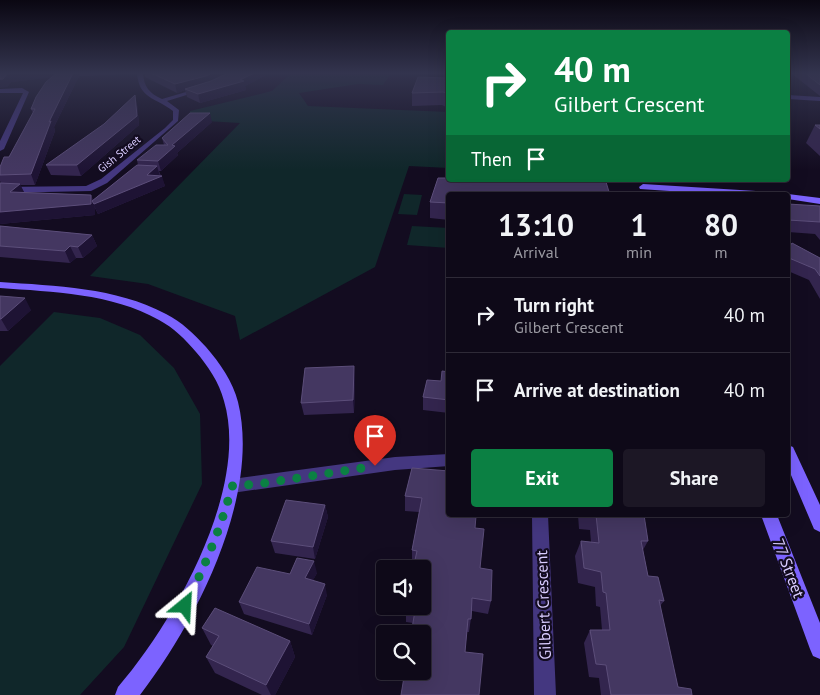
<!DOCTYPE html>
<html lang="en">
<head>
<meta charset="utf-8">
<style>
  body { margin:0; font-family:"PT Sans",sans-serif; background:#1c1725; color:#f1f3f6; height:100vh; display:flex; flex-direction:column; font-size:19px; white-space:nowrap }
  * { box-sizing:border-box; margin:0 }
  p { font-size:16px; color:#9b9aa2 }
  .icon { flex:none; width:28px; height:28px; fill:none; stroke:currentColor; stroke-width:2; stroke-linecap:round; stroke-linejoin:round }
  .map { position:relative; flex:1; overflow:hidden }
  .drawer { position:absolute; left:446px; top:192px; width:344px; height:325px; display:flex; flex-direction:column; background:#0e0918; border-radius:5px; box-shadow:0 5px 20px #0002,0 0 0 1px #2e2a37 }
  .drawer>* { flex:none }
  .banner { position:absolute; left:446px; top:30px; width:344px; height:152px; border-radius:5px; box-shadow:0 5px 20px #0002,0 0 0 1px #2e2a37; background:#0b8043; color:#fff; overflow:hidden }
  .fabs { position:absolute; left:376px; top:560px; display:grid; gap:10px }
  .fabs a { display:grid; place-items:center; width:55px; height:55px; border-radius:5px; background:#0e0918; box-shadow:0 5px 20px #0002,0 0 0 1px #2e2a37; font-size:25px }
  .pin { position:absolute; display:grid; place-items:center; width:42px; height:42px; color:#fff; margin:-51px -21px; border-radius:50% 50% 50% 0; rotate:-45deg; box-shadow:0 0 5px #0007 }
  .pin .icon { rotate:45deg }
  .me { position:absolute; width:55px; margin:-28px; rotate:27deg; stroke-linejoin:round; filter:drop-shadow(0 0 4px #0008) }
  .turn { display:flex; align-items:center; gap:18px; height:105px; padding:0 25px; font-size:22px }
  .turn .icon { width:65px; height:65px; stroke-width:2.5 }
  .turn b { display:block; font-size:35px; line-height:42px }
  .then { display:flex; align-items:center; height:48px; padding:0 25px; background:#0003; gap:10px; font-size:19px }
  .eta { display:flex; justify-content:space-evenly; align-items:center; height:85px; text-align:center }
  .eta b { font-size:30px; font-weight:600; line-height:35px }
  .primary-button { display:flex; gap:10px; margin-top:auto; padding:10px 25px }
  .primary-button a { flex:1; height:58px; border-radius:5px; background:#0b8043; color:#fff; font-size:20px; font-weight:600; line-height:58px; text-align:center }
  .primary-button a+a { background:#1c1725; color:#f1f3f6 }
  ul { padding:0; list-style:none }
  li { display:flex; align-items:center; gap:15px; height:75px; padding:0 25px; border-top:1px solid #2e2a37 }
  li div { flex:1 }
  li b { display:block; font-size:19px }
  li em { font-style:normal }
  .map>svg:first-child { display:block }
</style>
</head>
<body>
<div class="map">
<svg width="820" height="695" viewBox="0 0 820 695">
  <rect width="100%" height="100%" fill="#130c20"/>
  <path fill="#10272a" d="M 291,73 L 391,73 L 383,85 L 358,84 L 299,93 L 308,106 L 449,112 L 449,168 L 409,166 L 375,267 L 240,340 L 235,316 L 148,284 L 90,276 L 240,123 L 189,120 L 190,111 L 272,91 Z
    M 404,194 L 422,195 L 417,215 L 398,214 Z
    M 412,226 L 449,228 L 449,248 L 407,245 Z
    M 54,312 L 100,318 L 140,335 L 174,368 L 200,414 L 202,484 L 124,647 L 80,695 L 0,695 L 0,366 Z"/>
  <g fill="none" stroke-linecap="round" stroke-linejoin="round">
    <path fill="#443780" fill-rule="evenodd" d="M 137,73 L 143,73 C 144,87 149,93 162,99 L 203,87 L 206,89 L 167,101 L 179,110 L 178,121 L 107,183 L 91,191 L 0,193 L 0,187 L 86,186 L 101,179 L 165,128 L 173,120 L 173,111 C 155,97 139,99 137,73 Z
      M 22,88 L 29,92 L 4,149 L 0,151 L 0,141 L 23,93 L 0,93 L 0,89 Z
      M 788,95 L 820,97 L 820,101 L 788,99 Z
      M 449,454 L 449,466 L 395,470 L 232,493 L 226,491 L 224,486 L 226,481 L 232,479 L 395,457 Z
      M 532,515 L 548,515 L 556,695 L 534,695 Z"/>
    <path fill="#7c63ff" fill-rule="evenodd" d="M 643,184 L 770,192 L 774,195 L 729,195 L 640,189 L 639,187 Z
      M 788,194 L 820,198 L 820,204 L 788,199 L 788,195 L 786,195 Z
      M 0,282 C 56,286 115,287 166,314 C 182,322 194,334 206,347 C 220,363 233,382 238,402 C 261,496 196,622 140,695 L 115,695 L 118,687 C 174,622 250,489 224,401 C 219,382 208,366 196,352 C 185,339 174,328 159,320 C 111,293 53,292 0,288 Z
      M 788,445 L 793,447 L 820,505 L 820,532 L 814,529 L 788,468 Z
      M 761,515 L 777,515 L 820,623 L 820,659 L 813,656 L 810,649 Z"/>
  </g>
  <path fill="#33254e" d="M 0,73 L 116,73 L 116,75 L 79,76 L 54,127 L 55,131 L 35,185 L 20,185 L 24,192 L 91,195 L 93,200 L 138,165 L 137,160 L 164,145 L 162,138 L 212,122 L 177,153 L 178,155 L 161,171 L 159,171 L 165,186 L 98,214 L 95,208 L 95,215 L 0,224 L 0,183 L 1,183 L 0,181 L 0,167 L 9,157 L 33,113 L 31,109 L 52,77 L 11,82 L 7,87 Z
    M 144,73 L 270,73 L 245,86 L 246,90 L 200,103 L 187,97 L 185,90 L 177,93 L 145,77 Z
    M 791,73 L 820,73 L 820,96 Z
    M 449,78 L 449,107 L 446,107 L 442,105 L 412,106 L 412,93 Z
    M 137,104 L 139,125 L 81,176 L 51,175 L 46,165 Z
    M 815,125 L 820,125 L 820,156 L 806,143 Z
    M 438,178 L 449,195 L 449,220 L 430,218 L 430,202 Z
    M 788,204 L 820,206 L 820,240 L 815,234 L 788,232 Z
    M 0,226 L 92,235 L 97,246 L 83,258 L 76,258 L 70,263 L 0,257 Z
    M 788,249 L 820,258 L 820,299 L 809,280 L 788,271 Z
    M 0,296 L 31,310 L 8,331 L 0,331 Z
    M 449,372 L 449,413 L 423,410 L 423,397 L 441,381 Z
    M 355,379 L 354,413 L 304,415 L 301,403 Z
    M 412,468 L 449,515 L 475,528 L 480,568 L 491,601 L 488,614 L 472,611 L 469,632 L 467,632 L 465,652 L 479,695 L 413,623 L 406,622 L 406,609 L 414,565 L 412,564 L 412,550 L 419,512 L 405,511 L 405,496 Z
    M 325,505 L 328,517 L 315,559 L 275,553 L 271,541 Z
    M 578,515 L 644,515 L 648,541 L 643,550 L 648,576 L 664,601 L 660,606 L 678,687 L 692,695 L 601,695 L 599,678 L 589,677 L 584,643 L 590,630 L 602,630 L 600,607 L 596,606 L 595,587 L 578,583 L 575,556 L 581,541 L 591,542 L 590,530 L 579,529 Z
    M 317,573 L 313,580 L 327,595 L 312,635 L 244,614 L 239,602 L 290,574 Z
    M 202,628 L 290,641 L 295,657 L 275,695 L 262,695 L 215,673 L 206,657 L 213,646 L 211,645 Z"/>
  <path fill="#1e1334" d="M 14,73 L 66,73 L 67,76 L 11,82 L 7,87 L 0,88 L 0,79 L 7,74 Z
    M 73,73 L 78,73 L 79,76 L 54,127 L 55,131 L 35,185 L 31,174 L 49,122 Z
    M 212,73 L 230,73 L 207,84 L 185,89 L 185,90 L 177,93 L 175,84 Z
    M 254,73 L 270,73 L 245,86 L 246,90 L 200,103 L 198,94 L 240,80 Z
    M 135,95 L 137,104 L 139,125 L 81,176 L 77,165 Z
    M 210,113 L 212,122 L 177,153 L 178,155 L 161,171 L 158,161 L 172,145 Z
    M 157,166 L 160,176 L 162,176 L 165,186 L 98,214 L 92,201 L 95,208 L 95,215 L 0,224 L 0,212 L 91,195 L 94,204 L 147,175 Z
    M 20,184 L 25,194 L 10,192 Z
    M 92,235 L 97,246 L 83,258 L 78,247 Z
    M 70,246 L 76,258 L 70,263 L 65,251 Z
    M 25,298 L 31,310 L 8,331 L 1,319 Z
    M 354,366 L 355,379 L 354,413 L 353,400 Z
    M 325,505 L 328,517 L 315,559 L 313,547 Z
    M 314,561 L 317,573 L 308,590 L 305,578 Z
    M 325,584 L 327,595 L 312,635 L 309,624 Z
    M 290,641 L 295,657 L 275,695 L 271,695 L 266,685 Z"/>
  <path fill="#443761" stroke="#5c4e7a" d="M 0,73 L 14,73 L 7,74 L 3,79 L 0,79 Z
    M 57,73 L 73,73 L 49,122 L 51,121 L 31,174 L 0,175 L 0,167 L 4,157 L 9,157 L 35,109 L 31,109 L 36,97 L 46,82 Z
    M 151,73 L 212,73 L 206,76 L 175,84 Z
    M 228,73 L 254,73 L 240,80 L 244,81 L 198,94 L 185,89 L 211,81 Z
    M 805,73 L 820,73 L 820,85 Z
    M 418,77 L 449,78 L 449,94 L 443,92 L 412,93 Z
    M 135,95 L 137,116 L 77,165 L 46,165 L 104,124 Z
    M 190,113 L 210,113 L 172,145 L 175,146 L 158,161 L 137,160 L 156,145 L 168,145 L 162,138 Z
    M 815,125 L 820,125 L 820,129 Z
    M 137,165 L 157,166 L 147,175 L 162,176 L 94,204 L 92,201 Z
    M 438,178 L 449,178 L 449,180 L 580,180 L 606,182 L 610,195 L 449,195 L 449,203 L 430,202 Z
    M 0,183 L 20,184 L 10,192 L 91,195 L 91,204 L 0,212 Z
    M 788,204 L 820,206 L 820,222 L 788,220 Z
    M 0,226 L 92,235 L 78,247 L 70,246 L 65,251 L 0,246 Z
    M 792,243 L 820,258 L 820,276 L 815,269 L 789,258 L 788,255 L 788,249 Z
    M 0,296 L 25,298 L 1,319 L 0,319 Z
    M 354,366 L 353,400 L 301,403 L 305,368 Z
    M 442,371 L 449,372 L 449,400 L 423,397 L 427,380 L 441,381 Z
    M 412,468 L 449,471 L 449,515 L 468,515 L 476,516 L 475,528 L 484,529 L 480,568 L 492,570 L 491,601 L 472,598 L 471,619 L 468,619 L 465,652 L 483,654 L 479,695 L 401,695 L 405,671 L 422,671 L 422,634 L 411,634 L 415,611 L 406,609 L 406,606 L 422,606 L 422,569 L 413,569 L 417,551 L 412,550 L 422,498 L 405,496 Z
    M 286,500 L 325,505 L 313,547 L 271,541 Z
    M 596,515 L 644,515 L 648,541 L 641,541 L 648,576 L 658,577 L 664,601 L 659,600 L 678,687 L 691,689 L 692,695 L 611,695 L 606,665 L 596,664 L 590,630 L 610,630 L 606,593 L 603,592 L 601,572 L 584,568 L 581,541 L 599,543 Z
    M 297,558 L 314,561 L 305,578 L 325,584 L 309,624 L 239,602 L 257,567 L 290,574 Z
    M 215,608 L 290,641 L 266,685 L 206,657 L 219,636 L 202,628 Z"/>
  <linearGradient id="sky" x2="0" y2="1"><stop stop-color="#0a0712"/><stop offset="0.43" stop-color="#33344e"/><stop offset="1" stop-color="#33344e" stop-opacity="0"/></linearGradient>
  <rect width="820" height="170" fill="url(#sky)"/>
  <g fill="none" stroke-linecap="round" stroke-linejoin="round">
    <path stroke="#0b8043" stroke-width="9" stroke-dasharray="0 16.2" d="M 185,606 C 205,566 221,528 232,486 L 259,484 L 375,466"/>
  </g>
  <g text-anchor="middle" stroke-width="4.5" stroke-linejoin="round" paint-order="stroke">
    <g font-size="11" fill="#d9ccff" stroke="#130c20">
      <text transform="translate(119 154) rotate(-39)" y="4">Gish Street</text>
    </g>
    <g font-size="16" fill="#d9ccff" stroke="#130c20">
      <text transform="translate(789 568) rotate(69)" y="6">77 Street</text>
      <text transform="translate(543 605) rotate(-92)" y="6">Gilbert Crescent</text>
    </g>
  </g>
</svg>
<div class="fabs">
<a><svg class="icon" aria-label="sound" viewBox="0 0 24 24"><path d="M4 9h4l5-4v14l-5-4H4zM17 9q2 3 0 6"/></svg></a>
<a><svg class="icon" aria-label="search" viewBox="0 0 24 24"><circle cx="10" cy="10" r="6"/><path d="M15 15l6 6"/></svg></a>
</div>
<div class="pin" style="left:375px;top:466px;background:#d93025"><svg class="icon" aria-label="arrive" viewBox="0 0 24 24"><path d="M6 21V4h12l-3 4 3 4H6"/></svg></div>
<svg class="me" style="left:185px;top:606px" viewBox="-20 -20 40 40"><path d="M0-17L14 15 0 8-14 15z" fill="#0b8043" stroke="#fff" stroke-width="4"/></svg>
<div class="banner">
<div class="turn"><svg class="icon" aria-label="right" viewBox="0 0 24 24"><path d="M7 20v-9h11M14 6l5 5-5 5"/></svg><div><b>40 m</b>Gilbert Crescent</div></div>
<div class="then">Then<svg class="icon" aria-label="arrive" viewBox="0 0 24 24"><path d="M6 21V4h12l-3 4 3 4H6"/></svg></div>
</div>
<section class="drawer">
<div class="eta">
<div><b>13:10</b><p>Arrival</p></div>
<div><b>1</b><p>min</p></div>
<div><b>80</b><p>m</p></div>
</div>
<ul>
<li><svg class="icon" aria-label="right" viewBox="0 0 24 24"><path d="M7 20v-9h11M14 6l5 5-5 5"/></svg><div><b>Turn right</b><p>Gilbert Crescent</p></div><em>40 m</em></li>
<li><svg class="icon" aria-label="arrive" viewBox="0 0 24 24"><path d="M6 21V4h12l-3 4 3 4H6"/></svg><div><b>Arrive at destination</b></div><em>40 m</em></li>
</ul>
<div class="primary-button"><a>Exit</a><a>Share</a></div>
</section>
</div>
</body>
</html>
